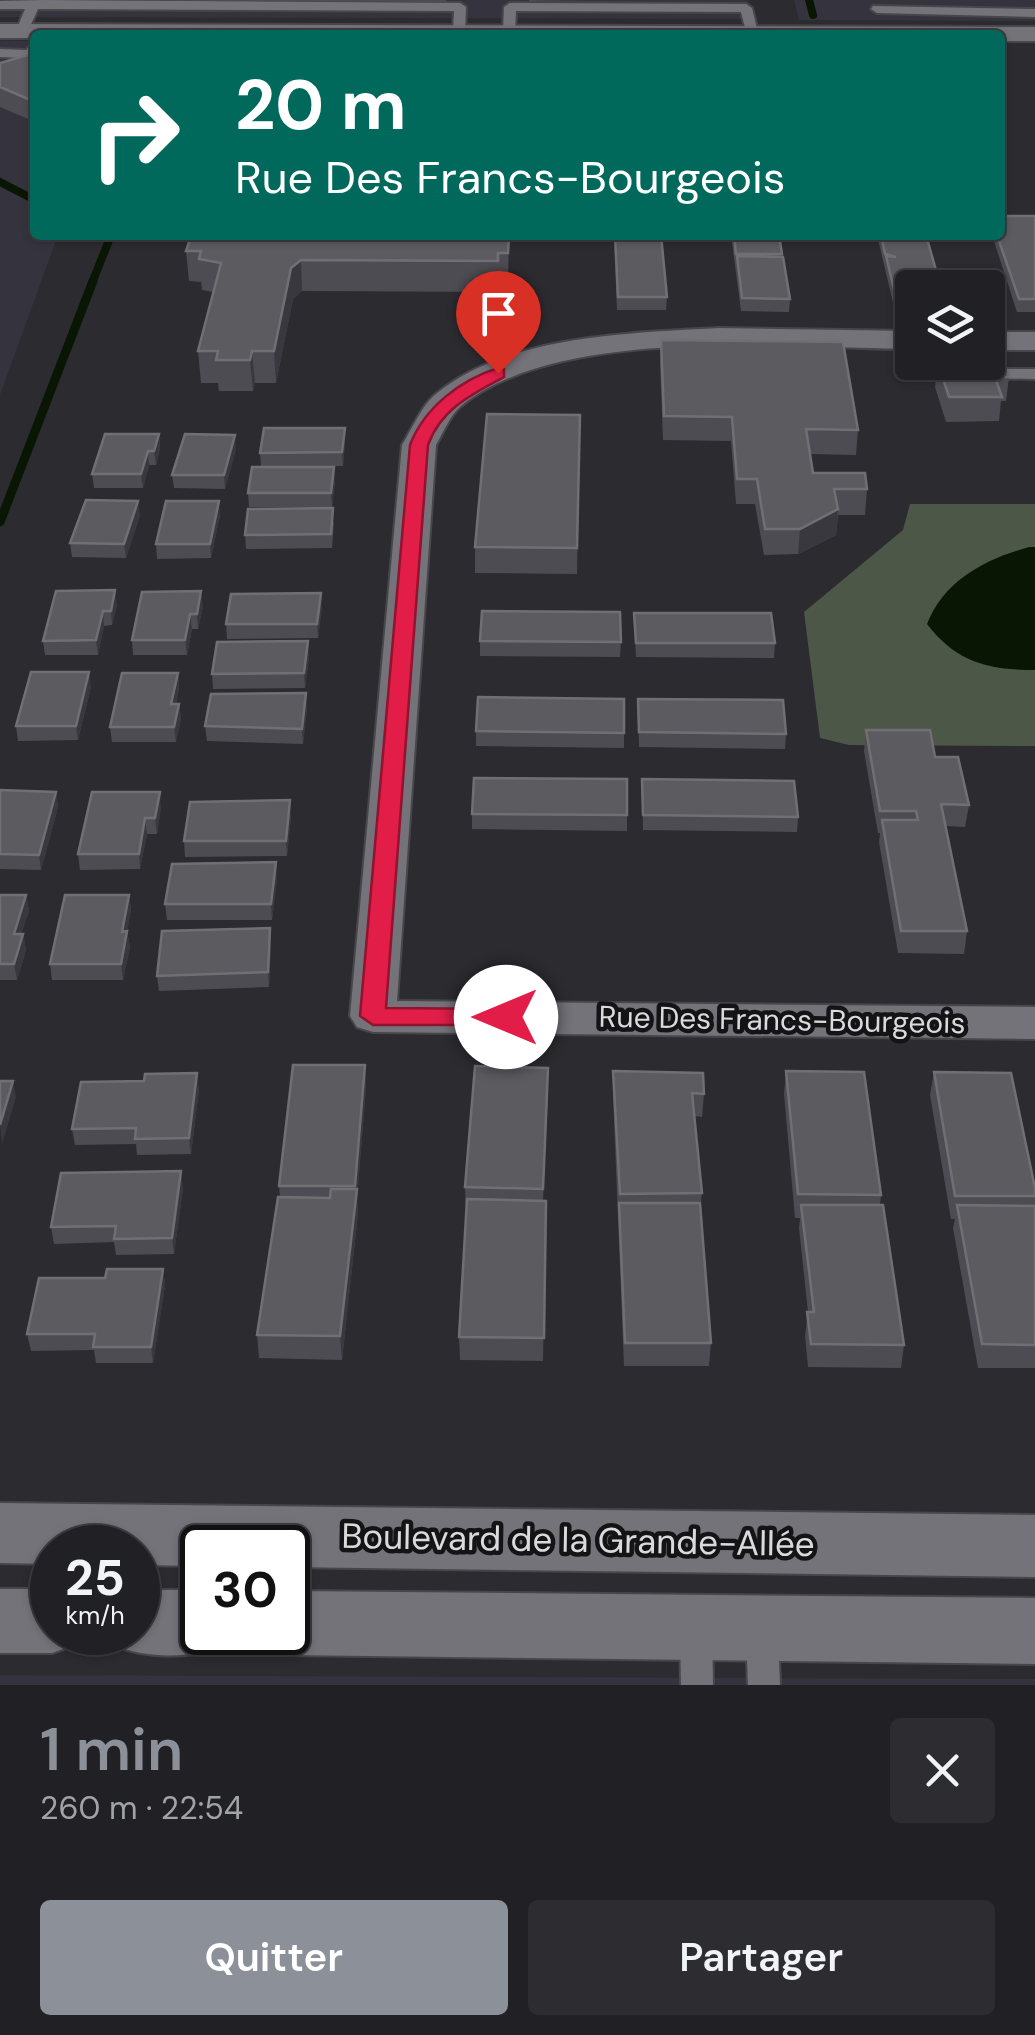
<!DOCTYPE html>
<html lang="fr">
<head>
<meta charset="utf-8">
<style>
  body { margin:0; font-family:"DM Sans",sans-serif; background:#2d2d31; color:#f1f3f6; height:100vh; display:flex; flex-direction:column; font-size:38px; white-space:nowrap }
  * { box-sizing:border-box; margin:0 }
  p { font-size:32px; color:#a2a3a6 }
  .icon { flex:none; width:55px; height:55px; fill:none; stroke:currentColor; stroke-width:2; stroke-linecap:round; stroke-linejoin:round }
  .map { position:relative; height:1685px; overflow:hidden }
  .details { display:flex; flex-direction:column; background:#212024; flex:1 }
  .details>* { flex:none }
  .hud { position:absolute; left:30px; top:30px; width:975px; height:210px; border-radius:10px; box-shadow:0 2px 8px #0004,0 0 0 2px #3e3e41; background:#00695c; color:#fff; overflow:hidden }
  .controls { position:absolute; left:895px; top:270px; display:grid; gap:20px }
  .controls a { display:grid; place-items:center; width:110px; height:110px; border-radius:10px; background:#212024; box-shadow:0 2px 8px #0004,0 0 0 2px #3e3e41; font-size:50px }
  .speed { position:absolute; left:30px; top:1525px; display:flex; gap:20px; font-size:50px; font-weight:700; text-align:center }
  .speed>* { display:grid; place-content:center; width:130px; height:130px; border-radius:50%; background:#212024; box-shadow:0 2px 8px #0004,0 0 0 2px #3e3e41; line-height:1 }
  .speed small { font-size:25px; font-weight:400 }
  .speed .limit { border:5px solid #111; border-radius:15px; background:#fff; color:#111 }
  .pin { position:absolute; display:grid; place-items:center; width:85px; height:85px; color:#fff; margin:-102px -42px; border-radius:50% 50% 50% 0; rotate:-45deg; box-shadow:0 0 10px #0007 }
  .pin .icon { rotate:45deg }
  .me { position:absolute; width:110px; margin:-55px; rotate:270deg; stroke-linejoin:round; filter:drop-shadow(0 0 8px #0008) }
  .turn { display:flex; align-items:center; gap:35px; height:210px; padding:0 40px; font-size:45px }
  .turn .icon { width:130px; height:130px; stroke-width:2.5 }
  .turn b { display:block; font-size:70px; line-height:85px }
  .round { display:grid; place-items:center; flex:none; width:105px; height:105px; border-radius:10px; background:#2d2d31 }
  .head { display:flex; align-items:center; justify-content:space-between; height:170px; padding:0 40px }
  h1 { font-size:60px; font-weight:600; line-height:75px; color:#8c9099 }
  .button { display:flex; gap:20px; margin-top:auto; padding:20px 40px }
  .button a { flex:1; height:115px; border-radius:10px; background:#8c9099; color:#fff; font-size:40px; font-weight:600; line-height:115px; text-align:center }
  .button a+a { background:#2d2d31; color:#f1f3f6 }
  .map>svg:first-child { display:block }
</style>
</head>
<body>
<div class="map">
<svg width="1035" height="1685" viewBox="0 0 1035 1685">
  <rect width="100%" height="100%" fill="#2c2b30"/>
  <path fill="#35333e" d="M 0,0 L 748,0 L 752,19 L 0,17 Z
    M 794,0 L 1035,0 L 1035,21 L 799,20 Z
    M 0,41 L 35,41 L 35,235 L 58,235 L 0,395 Z
    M 0,1675 L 1035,1679 L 1035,1685 L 0,1685 Z"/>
  <path fill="#4d5748" d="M 910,504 L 1035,504 L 1035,746 L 849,745 L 820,738 L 804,612 L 903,530 Z"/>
  <path fill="#0a1604" d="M 1029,547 L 1035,547 L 1035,670 C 988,670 956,662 927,624 C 944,580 986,559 1029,547 Z"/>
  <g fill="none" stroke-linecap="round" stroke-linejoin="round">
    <path stroke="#0a1604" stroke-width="8" d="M 809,0 L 813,15
      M 0,182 L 35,200
      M 92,283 L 110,238 L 115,236"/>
    <path stroke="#0a1604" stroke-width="9" d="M 0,522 L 93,281"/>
    <defs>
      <path id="service" d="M 44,0 L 460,3 L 466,7 L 465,32 L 462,35 L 453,32 L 454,11 L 38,9 L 28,31 L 22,35 L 16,31 L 25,9 L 0,9 L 0,1 Z
        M 510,3 L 746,4 L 752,8 L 758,33 L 747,35 L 741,12 L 516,11 L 515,32 L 506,35 L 503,32 L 504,7 Z
        M 873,6 L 1035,9 L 1035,17 L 877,13 L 871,9 Z
        M 35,39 L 33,67 L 0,77 L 0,69 L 22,62 L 24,58 L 0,57 L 0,49 L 26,50 Z
        M 988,343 L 996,348 L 1000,369 L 1035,369 L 1035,379 L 987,378 L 982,362 L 988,362 Z
        M 696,1617 L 707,1621 L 712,1631 L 713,1685 L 681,1685 L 680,1631 L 685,1621 Z
        M 762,1620 L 773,1624 L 778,1634 L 780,1685 L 748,1685 L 746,1634 L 751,1624 Z"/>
      <path id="minor" d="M 0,24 L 1035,27 L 1035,41 L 1000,41 L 1000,35 L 35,35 L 35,38 L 0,38 Z
        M 719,328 L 912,331 L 912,349 C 789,348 560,325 461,406 C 450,415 443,433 436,445 L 397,1001 L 1035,1007 L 1035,1039 L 373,1032 L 357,1027 L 350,1016 L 402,445 C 412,429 422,405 436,394 C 507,335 631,333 719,328 Z
        M 988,332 L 1035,332 L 1035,350 L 988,350 Z"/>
      <path id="tertiary" d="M 0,1503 L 1035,1515 L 1035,1577 L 288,1567 L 288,1548 L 202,1548 L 202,1566 L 138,1565 L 138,1548 L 52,1548 L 52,1564 L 0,1563 Z
        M 0,1589 L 52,1589 L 52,1632 L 84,1632 L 78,1644 L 52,1653 L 0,1653 Z
        M 138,1590 L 202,1590 L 202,1632 L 234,1632 L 228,1645 C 190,1659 150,1659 112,1645 L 106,1632 L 138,1632 Z
        M 288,1591 L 1035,1598 L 1035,1664 L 288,1655 L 262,1646 L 255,1632 L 288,1632 Z"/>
    </defs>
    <use href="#service" stroke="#47474b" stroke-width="4"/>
    <use href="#minor" stroke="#47474b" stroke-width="4"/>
    <use href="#tertiary" stroke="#47474b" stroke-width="4"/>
    <use href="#service" fill="#75737a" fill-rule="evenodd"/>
    <use href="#minor" fill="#75737a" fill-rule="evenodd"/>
    <use href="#tertiary" fill="#75737a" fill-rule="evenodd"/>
  </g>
  <path fill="#4d4c52" d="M 54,0 L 446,0 L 446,2 Z
    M 529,0 L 590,0 L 529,1 Z
    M 35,53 L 35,122 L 0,107 L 0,63 Z
    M 1035,216 L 1035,312 L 1017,312 L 992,235 L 1000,235 Z
    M 614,235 L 661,235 L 667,297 L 666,310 L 617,310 Z
    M 731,235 L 779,235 L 790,299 L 789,312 L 741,311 Z
    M 877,235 L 926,235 L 912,288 L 912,311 L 895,311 Z
    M 509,237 L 508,284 L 498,284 L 498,292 L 302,291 L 293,299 L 276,383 L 255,383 L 253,391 L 219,391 L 218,383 L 201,383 L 198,351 L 213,292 L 202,290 L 201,282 L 189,281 L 186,251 Z
    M 661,340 L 858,430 L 856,455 L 810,454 L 813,473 L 867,489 L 865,515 L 838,515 L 836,535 L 798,554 L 764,555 L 755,504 L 736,504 L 731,441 L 663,440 L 660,364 Z
    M 938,363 L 1009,377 L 1006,401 L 1001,401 L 999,421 L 946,422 L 935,387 Z
    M 580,415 L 577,574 L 475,573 L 475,547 Z
    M 345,428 L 345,441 L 343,466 L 261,466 L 260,453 Z
    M 159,434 L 160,448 L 156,465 L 149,465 L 143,488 L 94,488 L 92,474 Z
    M 236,449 L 225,489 L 174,488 L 172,475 Z
    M 334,467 L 335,481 L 332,507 L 249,507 L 248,493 Z
    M 140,515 L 126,558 L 72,557 L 70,543 Z
    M 220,515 L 211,558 L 157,559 L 156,544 Z
    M 334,522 L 332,548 L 246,549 L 245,535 Z
    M 117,605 L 112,625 L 104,626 L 98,655 L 45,655 L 43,641 Z
    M 203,606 L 198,629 L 192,629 L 187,655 L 133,655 L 132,640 Z
    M 322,607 L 318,638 L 227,639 L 226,624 Z
    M 634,613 L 775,643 L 774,658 L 636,657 Z
    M 480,641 L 621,642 L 620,657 L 480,656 Z
    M 309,656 L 305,688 L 213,689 L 212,674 Z
    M 178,673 L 179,688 L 176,704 L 179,704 L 181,719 L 176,742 L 112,742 L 110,727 Z
    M 91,687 L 78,740 L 18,741 L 16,726 Z
    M 638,699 L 786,734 L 785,749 L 639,747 Z
    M 307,708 L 303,744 L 207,741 L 205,726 Z
    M 866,730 L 935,757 L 969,805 L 965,827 L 946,826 L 967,931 L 964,954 L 898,953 L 879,842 L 880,833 L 878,833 L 864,751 Z
    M 476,731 L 624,733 L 624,748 L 476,746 Z
    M 642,779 L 798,817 L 797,832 L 643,830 Z
    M 0,790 L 56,792 L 58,807 L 41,870 L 0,869 Z
    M 161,807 L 157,834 L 147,834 L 140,869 L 80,870 L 78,854 Z
    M 472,814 L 627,815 L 627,831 L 472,829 Z
    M 291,816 L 287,856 L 185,857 L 184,841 Z
    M 277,878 L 272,920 L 167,920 L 165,904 Z
    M 0,895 L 26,895 L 29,911 L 21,934 L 23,934 L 26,950 L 17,980 L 0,980 Z
    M 129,895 L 131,910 L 127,931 L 130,947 L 123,980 L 52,980 L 50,964 Z
    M 270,928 L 271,944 L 269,987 L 159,991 L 157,976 Z
    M 365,1065 L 366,1088 L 357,1198 L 358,1213 L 342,1360 L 259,1358 L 257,1335 L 280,1197 L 279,1186 Z
    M 613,1071 L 704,1094 L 702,1117 L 694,1116 L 702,1193 L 700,1210 L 711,1343 L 709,1366 L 624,1366 L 613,1094 Z
    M 786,1071 L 881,1195 L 880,1205 L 904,1345 L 901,1368 L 808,1367 L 805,1336 L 808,1312 L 799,1228 L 800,1218 L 795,1218 L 784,1094 Z
    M 934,1072 L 1035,1188 L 1035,1368 L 978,1368 L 953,1228 L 955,1219 L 951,1219 L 930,1095 Z
    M 144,1081 L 199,1089 L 191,1154 L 137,1155 L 136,1144 L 75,1145 L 72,1129 Z
    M 548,1091 L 543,1201 L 546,1201 L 543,1361 L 460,1360 L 459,1337 L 466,1210 L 465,1187 Z
    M 183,1188 L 174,1254 L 116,1255 L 114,1242 L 54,1244 L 51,1227 Z
    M 163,1269 L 165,1285 L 153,1363 L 96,1363 L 94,1350 L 31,1351 L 27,1334 L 105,1278 Z"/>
  <path fill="#39383e" d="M 301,260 L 302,291 L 293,299 L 276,383 L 274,351 L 291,268 Z
    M 252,351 L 255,383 L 253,391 L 250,360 Z
    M 345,428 L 345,441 L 343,466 L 342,452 Z
    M 159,434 L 160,448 L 156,465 L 154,451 Z
    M 235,435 L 236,449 L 225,489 L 224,475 Z
    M 148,451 L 149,465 L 143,488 L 141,474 Z
    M 334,467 L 335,481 L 332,507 L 331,493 Z
    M 138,501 L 140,515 L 126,558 L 124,544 Z
    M 219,501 L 220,515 L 211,558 L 210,544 Z
    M 838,509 L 836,535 L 798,554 L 800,529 Z
    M 115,590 L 117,605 L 112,625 L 111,611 Z
    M 201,591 L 203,606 L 198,629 L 197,614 Z
    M 321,593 L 322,607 L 318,638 L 317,624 Z
    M 103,611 L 104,626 L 98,655 L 96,640 Z
    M 190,614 L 192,629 L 187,655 L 185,640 Z
    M 308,641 L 309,656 L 305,688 L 304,673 Z
    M 89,672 L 91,687 L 78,740 L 76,726 Z
    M 178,673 L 179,688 L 173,718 L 171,704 Z
    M 306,693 L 307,708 L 303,744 L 302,729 Z
    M 179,704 L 181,719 L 176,742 L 174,727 Z
    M 56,792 L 58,807 L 41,870 L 39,855 Z
    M 160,792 L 161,807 L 157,834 L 155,818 Z
    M 290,800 L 291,816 L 287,856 L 286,841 Z
    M 145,818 L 147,834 L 140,869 L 139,854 Z
    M 276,862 L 277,878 L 272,920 L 271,904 Z
    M 26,895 L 29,911 L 16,950 L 14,934 Z
    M 129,895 L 131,910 L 124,947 L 122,932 Z
    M 270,928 L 271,944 L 269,987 L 268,972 Z
    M 127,931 L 130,947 L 123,980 L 121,964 Z
    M 23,934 L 26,950 L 17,980 L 14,964 Z
    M 365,1065 L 366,1088 L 357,1198 L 358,1213 L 342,1360 L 340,1336 L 356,1198 L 355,1186 Z
    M 197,1073 L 199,1089 L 191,1154 L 189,1138 Z
    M 13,1081 L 16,1097 L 2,1144 L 0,1125 Z
    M 181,1171 L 183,1188 L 174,1254 L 172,1238 Z
    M 163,1269 L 165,1285 L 153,1363 L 151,1347 Z"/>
  <path fill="#5c5b60" stroke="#706f74" stroke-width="2.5" d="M 35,53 L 35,102 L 0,87 L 0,63 Z
    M 1000,216 L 1035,216 L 1035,299 L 1019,299 L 997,235 L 1000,235 Z
    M 203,235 L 498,235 L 498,237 L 509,237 L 508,253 L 498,253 L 498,261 L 301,260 L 291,268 L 274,351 L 252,351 L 250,360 L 216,360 L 218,351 L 198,351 L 221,263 L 199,259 L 201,251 L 186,251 L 191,236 L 202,237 Z
    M 615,235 L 661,235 L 667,297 L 618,297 Z
    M 734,235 L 779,235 L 782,254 L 736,254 Z
    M 881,235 L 926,235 L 941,288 L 912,288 L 912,299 L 896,298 L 886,256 L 896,257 L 885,254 Z
    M 737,256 L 783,257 L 790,299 L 742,298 Z
    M 661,340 L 843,342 L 858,430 L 806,429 L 813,473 L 865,473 L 867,489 L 834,489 L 838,509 L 800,529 L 765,529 L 757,479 L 737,479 L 732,417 L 664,416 Z
    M 938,363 L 1004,363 L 1009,377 L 995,377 L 1002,397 L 949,397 Z
    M 487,414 L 580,415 L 577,548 L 475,547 Z
    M 264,428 L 345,428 L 342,452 L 260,453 Z
    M 105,434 L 159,434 L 154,451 L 148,451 L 141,474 L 92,474 Z
    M 185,434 L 235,435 L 224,475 L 172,475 Z
    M 252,467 L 334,467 L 331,493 L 248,493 Z
    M 86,500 L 138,501 L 124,544 L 70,543 Z
    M 166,501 L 219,501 L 210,544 L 156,544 Z
    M 333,508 L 331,534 L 245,535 L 248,509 Z
    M 115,590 L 111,611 L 103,611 L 96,640 L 43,641 L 56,591 Z
    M 201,591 L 197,614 L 190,614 L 185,640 L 132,640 L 142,592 Z
    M 321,593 L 317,624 L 226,624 L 231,594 Z
    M 482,611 L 620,612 L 621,642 L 480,641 Z
    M 634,613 L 771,613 L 775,643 L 636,643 Z
    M 308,641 L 304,673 L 212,674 L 217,642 Z
    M 31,672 L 89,672 L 76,726 L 16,726 Z
    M 122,673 L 178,673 L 171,704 L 179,704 L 174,727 L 110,727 Z
    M 306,693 L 302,729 L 205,726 L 211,694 Z
    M 478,697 L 624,699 L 624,733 L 476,731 Z
    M 638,699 L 783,700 L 786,734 L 639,732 Z
    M 866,730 L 930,730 L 935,757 L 958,757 L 969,805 L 941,804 L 967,931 L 901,931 L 882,820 L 918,820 L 916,811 L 880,811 Z
    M 474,778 L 627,779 L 627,815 L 472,814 Z
    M 642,779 L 794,781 L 798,817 L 643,815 Z
    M 0,790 L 56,792 L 39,855 L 0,854 Z
    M 92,792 L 160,792 L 155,818 L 145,818 L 139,854 L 78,854 Z
    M 290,800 L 286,841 L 184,841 L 190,802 Z
    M 276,862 L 271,904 L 165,904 L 172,864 Z
    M 0,895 L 26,895 L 14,934 L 23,934 L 14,964 L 0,964 Z
    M 65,895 L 129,895 L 122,932 L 127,931 L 121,964 L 50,964 Z
    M 270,928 L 268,972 L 157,976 L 162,931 Z
    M 293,1065 L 365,1065 L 355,1186 L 279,1186 Z
    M 475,1066 L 548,1068 L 543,1189 L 465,1187 Z
    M 613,1071 L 703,1073 L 704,1094 L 692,1093 L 702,1193 L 620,1194 Z
    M 786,1071 L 864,1072 L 881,1195 L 798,1194 Z
    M 934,1072 L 1011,1073 L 1035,1188 L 1035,1196 L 955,1196 Z
    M 197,1073 L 189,1138 L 135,1139 L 136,1128 L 72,1129 L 81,1082 L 144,1081 L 145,1074 Z
    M 0,1081 L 13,1081 L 0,1125 Z
    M 181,1171 L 172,1238 L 114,1239 L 116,1226 L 51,1227 L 61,1173 Z
    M 331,1189 L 357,1189 L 340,1336 L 257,1335 L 278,1197 L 330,1198 Z
    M 467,1199 L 546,1201 L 544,1338 L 459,1337 Z
    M 619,1203 L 700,1203 L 711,1343 L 625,1343 Z
    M 801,1205 L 883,1205 L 904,1345 L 811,1344 L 807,1312 L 814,1312 Z
    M 957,1205 L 1035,1206 L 1035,1345 L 982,1344 Z
    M 107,1269 L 163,1269 L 151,1347 L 93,1347 L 95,1334 L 27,1334 L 39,1278 L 105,1278 Z"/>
  <path fill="#e11d48" stroke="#92132f" stroke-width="2.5" d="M 498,368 L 504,369 L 504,377 C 472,394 441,409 428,445 L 386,1008 L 506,1009 L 519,1017 L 506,1025 L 373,1025 L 360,1016 L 410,445 C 424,408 460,380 498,368 Z"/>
  <g text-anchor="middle" stroke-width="9" stroke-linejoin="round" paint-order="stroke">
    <g font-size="30" fill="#dadadd" stroke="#141416">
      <text transform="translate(782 1020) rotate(1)" y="10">Rue Des Francs-Bourgeois</text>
    </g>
    <g font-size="35" fill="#dadadd" stroke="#141416">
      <text transform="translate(578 1540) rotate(1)" y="12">Boulevard de la Grande-Allée</text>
    </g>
  </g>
</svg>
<div class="controls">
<a><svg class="icon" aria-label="layers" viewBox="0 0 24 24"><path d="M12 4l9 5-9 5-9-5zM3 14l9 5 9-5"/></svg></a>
</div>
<div class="speed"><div>25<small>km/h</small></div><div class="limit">30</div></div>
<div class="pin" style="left:498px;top:373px;background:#d93025"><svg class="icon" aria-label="arrive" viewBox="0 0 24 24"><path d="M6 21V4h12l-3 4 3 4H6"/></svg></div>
<svg class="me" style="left:506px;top:1017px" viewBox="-20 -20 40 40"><circle r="19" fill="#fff"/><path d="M0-13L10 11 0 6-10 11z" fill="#e11d48"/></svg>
<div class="hud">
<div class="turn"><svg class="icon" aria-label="right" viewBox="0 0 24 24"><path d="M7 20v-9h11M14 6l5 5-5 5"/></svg><div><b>20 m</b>Rue Des Francs-Bourgeois</div></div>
</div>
</div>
<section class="details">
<div class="head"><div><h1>1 min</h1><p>260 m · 22:54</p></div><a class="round"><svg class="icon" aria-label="close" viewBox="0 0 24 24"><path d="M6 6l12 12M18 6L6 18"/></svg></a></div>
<div class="button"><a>Quitter</a><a>Partager</a></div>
</section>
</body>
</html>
